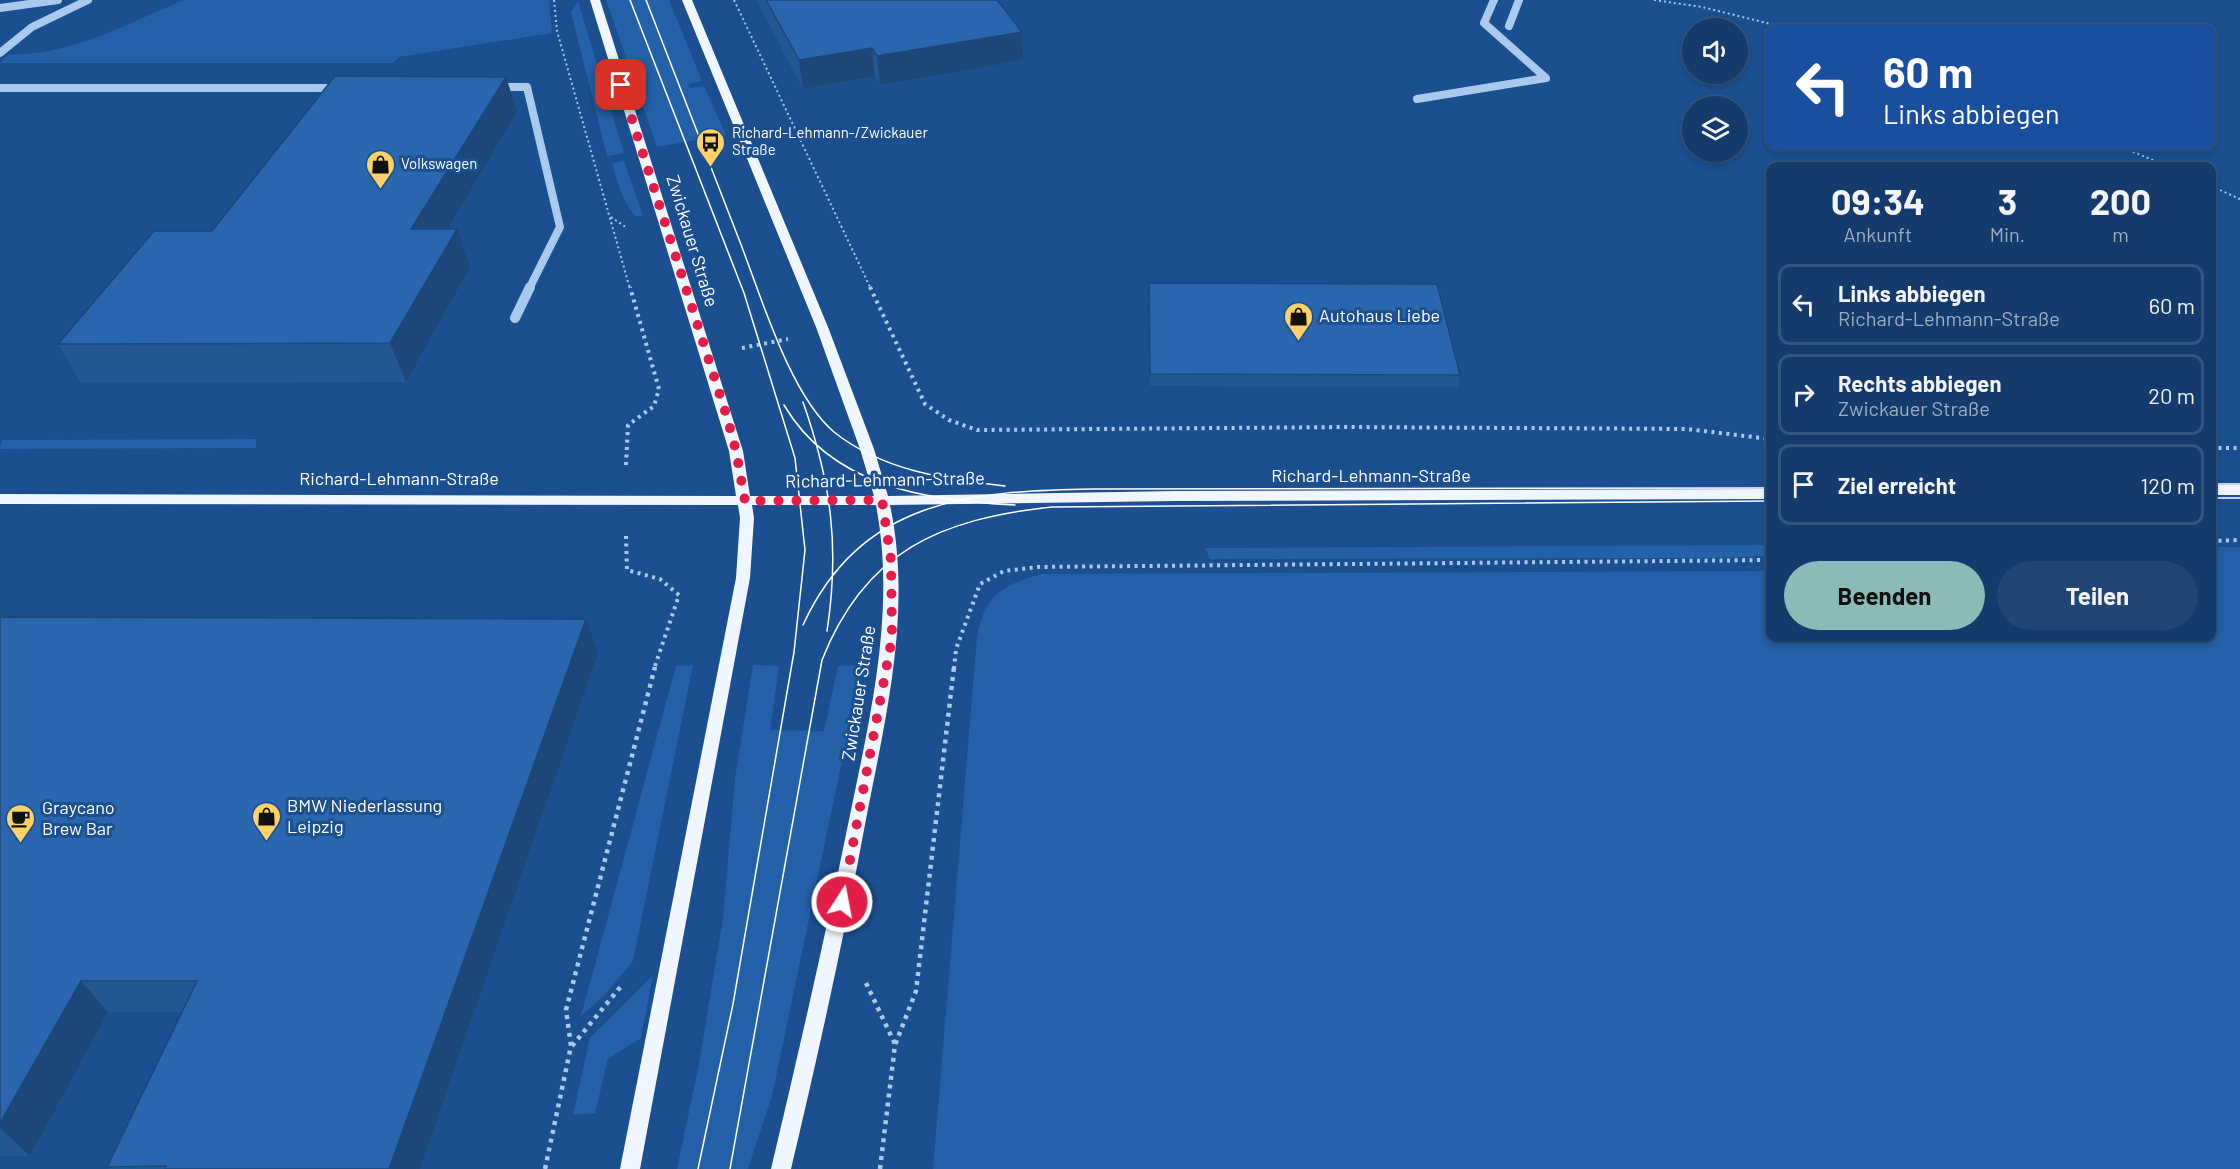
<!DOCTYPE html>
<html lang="de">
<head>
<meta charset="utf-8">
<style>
  body { margin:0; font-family:Barlow,sans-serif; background:#214673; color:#f1f3f6; height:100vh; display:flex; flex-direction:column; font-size:22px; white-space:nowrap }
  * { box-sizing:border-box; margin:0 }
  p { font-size:20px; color:#9dadc1 }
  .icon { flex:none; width:33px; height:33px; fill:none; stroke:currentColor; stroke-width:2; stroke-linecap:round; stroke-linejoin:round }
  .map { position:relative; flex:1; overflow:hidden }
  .drawer { position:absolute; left:1766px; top:162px; width:450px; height:480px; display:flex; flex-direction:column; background:#143b6b; border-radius:12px; box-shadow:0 3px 9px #0003,0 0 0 2px #33557e }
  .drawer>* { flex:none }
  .banner { position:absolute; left:1766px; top:24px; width:450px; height:126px; border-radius:12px; box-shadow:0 3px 9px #0003,0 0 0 2px #33557e; background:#1a4fa0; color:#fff; overflow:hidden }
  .buttons { position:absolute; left:1682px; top:18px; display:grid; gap:12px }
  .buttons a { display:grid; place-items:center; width:66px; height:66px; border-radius:50%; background:#143b6b; box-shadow:0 3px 9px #0003,0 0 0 2px #33557e; font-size:30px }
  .pin { position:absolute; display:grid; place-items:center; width:51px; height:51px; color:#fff; margin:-26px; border-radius:12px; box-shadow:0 3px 9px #0006 }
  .me { position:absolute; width:66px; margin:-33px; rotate:11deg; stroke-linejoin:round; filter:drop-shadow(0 0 4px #0008) }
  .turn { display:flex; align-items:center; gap:21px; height:126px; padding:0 18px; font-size:27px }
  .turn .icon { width:78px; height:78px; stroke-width:2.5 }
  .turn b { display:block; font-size:42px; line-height:51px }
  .eta { display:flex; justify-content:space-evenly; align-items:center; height:102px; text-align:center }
  .eta b { font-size:36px; font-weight:700; line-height:42px }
  .primary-button { display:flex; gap:12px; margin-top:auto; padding:12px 18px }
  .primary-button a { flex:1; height:69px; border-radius:36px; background:#8bbbb9; color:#111; font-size:24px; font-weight:700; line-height:69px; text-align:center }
  .primary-button a+a { background:#214673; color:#f1f3f6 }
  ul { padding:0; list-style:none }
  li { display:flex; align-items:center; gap:18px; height:81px; margin:0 12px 9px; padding:0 6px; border:3px solid #33557e; border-radius:12px }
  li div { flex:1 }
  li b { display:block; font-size:22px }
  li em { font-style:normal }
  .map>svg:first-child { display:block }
</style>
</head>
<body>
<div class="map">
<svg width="2240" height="1169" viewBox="0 0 2240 1169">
  <rect width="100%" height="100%" fill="#1b4f8f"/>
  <path fill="#2461a8" d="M 184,0 L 549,0 L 552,33 L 399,57 L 392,63 L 0,63 L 8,55 C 80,53 120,26 184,0 Z
    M 606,0 L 669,0 L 702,81 L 688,84 L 689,88 L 704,86 L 726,135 L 657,147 Z
    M 578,1 L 624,153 L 607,156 L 571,12 Z
    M 624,161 L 643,216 L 635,216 C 622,199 617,183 612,163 Z
    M 256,439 L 256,448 L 0,449 L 2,440 Z
    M 1770,545 L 1770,556 L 1702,558 L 1210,559 L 1205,548 Z
    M 2211,547 L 2240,547 L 2240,1169 L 933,1169 L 977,637 C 985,595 1001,586 1041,574 L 1770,571 L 1770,638 L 2211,638 Z
    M 693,665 L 633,961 L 603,997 L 581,1016 L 676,666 Z
    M 753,665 L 779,666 L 770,730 L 824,731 L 838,666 L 862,665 L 772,1096 L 748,1169 L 677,1169 L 699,1064 L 723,918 L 735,779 Z
    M 653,975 L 641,1038 L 608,1059 L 595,1113 L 573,1115 L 590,1038 Z"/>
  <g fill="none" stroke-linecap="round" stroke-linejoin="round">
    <path stroke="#a9c9ee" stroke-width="2" stroke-dasharray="2 3" stroke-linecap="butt" d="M 554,0 L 557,31 L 630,289
      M 734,0 L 871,289
      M 1654,0 L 1702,7 L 1787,28
      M 2119,146 L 2167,166
      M 2211,186 L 2240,199
      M 611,217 L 627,228"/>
    <path stroke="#a9c9ee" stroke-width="4" stroke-dasharray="3 4.5" stroke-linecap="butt" d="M 870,287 L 925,404 L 949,420 L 977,430 L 1347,427 L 1687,429 L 1770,439
      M 742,348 L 788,339
      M 2211,448 L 2240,448
      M 626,465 L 628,425 L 654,406 L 659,389 L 630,287
      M 626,536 L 627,570 L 660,579 L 679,595 L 654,669
      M 2211,541 L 2240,540
      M 954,669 L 956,649 L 980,584 L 1004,571 L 1038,567 L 1770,560"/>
    <path stroke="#a9c9ee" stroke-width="4.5" stroke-dasharray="4 5" stroke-linecap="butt" d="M 866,983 L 895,1044
      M 572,1046 L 622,985
      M 545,1169 L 571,1046 L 566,1010 L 655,667
      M 880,1169 L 895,1045 L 916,991 L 954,667"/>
    <path stroke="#a9c9ee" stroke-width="8" d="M 0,8 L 58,0
      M 1509,26 L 1519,0
      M 0,53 L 32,27 L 88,0
      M 495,87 L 527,87 L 560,227 L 529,289
      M 0,88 L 339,88
      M 1417,99 L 1546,78 L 1484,23 L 1494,0"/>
    <path stroke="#a9c9ee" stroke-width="10" d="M 515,318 L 530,287"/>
    <path fill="#f0f6ff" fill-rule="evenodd" d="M 590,0 L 600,0 L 743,451 L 750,496 L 874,496 L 860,449 L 816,327 L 682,0 L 692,0 L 828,327 L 874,449 L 888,496 L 1175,491 L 1770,489 L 1770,499 L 1175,501 L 890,505 C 912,609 887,712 867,814 C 845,933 819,1051 791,1169 L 771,1169 C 799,1051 826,933 850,815 C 871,713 896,609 876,505 L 752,505 L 754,518 L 750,578 L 640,1169 L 620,1169 L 736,578 L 740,518 L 738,505 L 0,504 L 0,494 L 736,496 L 729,451 Z
      M 2211,485 L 2240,485 L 2240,495 L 2211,495 Z"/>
    <path stroke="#fff" stroke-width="1.5" d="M 630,0 L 744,293 L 795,458 L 805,550 L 794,652 L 733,1004 L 698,1169
      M 646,0 C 677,81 709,161 740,242 C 761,296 790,395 834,432 C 883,471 945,479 1005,486
      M 803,402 C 831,482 840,547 827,631
      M 784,405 C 832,487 928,501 1015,505
      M 2211,484 L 2240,484
      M 2211,498 L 2240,498
      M 803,625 C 861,499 970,491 1093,489 L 1770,488
      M 730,1169 L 822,660 C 865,551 940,519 1052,507 L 1770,501"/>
  </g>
  <path fill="#245895" d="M 756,0 L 997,0 L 1023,60 L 880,85 L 875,76 L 803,89 Z
    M 506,77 L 517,112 L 447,229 L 470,267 L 406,382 L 81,383 L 58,344 L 212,231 Z
    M 1148,294 L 1460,375 L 1458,387 L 1150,386 Z
    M 0,617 L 586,619 L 598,653 L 420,1169 L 109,1169 L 107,1167 L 182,1012 L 108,1012 L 30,1156 L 0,1156 Z"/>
  <path fill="#1d4779" d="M 1022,32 L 1023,60 L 880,85 L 877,56 Z
    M 872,48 L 875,76 L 803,89 L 799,60 Z
    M 506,77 L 517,112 L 425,267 L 411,229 Z
    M 457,229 L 470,267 L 406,382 L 390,343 Z
    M 586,619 L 598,653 L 420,1169 L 389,1169 Z
    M 81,981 L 108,1012 L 30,1156 L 0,1128 L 0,1123 Z"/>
  <path fill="#2a66ad" stroke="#1d4779" stroke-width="1.5" d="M 766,0 L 997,0 L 1022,32 L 877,56 L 872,48 L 799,60 Z
    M 335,76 L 506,77 L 411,229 L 457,229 L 390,343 L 58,344 L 154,231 L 212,231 Z
    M 1149,283 L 1437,284 L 1460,375 L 1150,374 Z
    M 0,617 L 586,619 L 389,1169 L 165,1169 L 166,1166 L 107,1167 L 197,981 L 81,981 L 0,1123 Z"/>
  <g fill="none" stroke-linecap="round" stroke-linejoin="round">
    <path stroke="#e11d48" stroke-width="10" stroke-dasharray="0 18" d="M 621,85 L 727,417 L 736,451 L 745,501 L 882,500 L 891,560 L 892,638 L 842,902"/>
  </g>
  <defs>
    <symbol id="bus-pin" viewBox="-11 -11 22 30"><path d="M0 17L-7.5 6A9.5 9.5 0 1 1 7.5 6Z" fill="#ffd166" stroke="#1b4f8f"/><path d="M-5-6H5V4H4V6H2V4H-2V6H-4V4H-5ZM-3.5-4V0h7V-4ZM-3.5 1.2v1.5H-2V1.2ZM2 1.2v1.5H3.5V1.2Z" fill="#111"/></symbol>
    <symbol id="shop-pin" viewBox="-11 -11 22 30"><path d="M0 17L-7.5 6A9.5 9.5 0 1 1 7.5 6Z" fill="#ffd166" stroke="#1b4f8f"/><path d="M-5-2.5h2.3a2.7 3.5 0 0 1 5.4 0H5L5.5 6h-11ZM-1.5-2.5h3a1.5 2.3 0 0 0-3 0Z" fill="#111"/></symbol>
    <symbol id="cafe-pin" viewBox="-11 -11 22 30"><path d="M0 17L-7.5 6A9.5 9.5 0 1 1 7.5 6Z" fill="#ffd166" stroke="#1b4f8f"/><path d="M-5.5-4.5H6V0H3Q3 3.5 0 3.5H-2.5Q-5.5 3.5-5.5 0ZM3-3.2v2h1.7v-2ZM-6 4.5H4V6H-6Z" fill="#111"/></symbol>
  </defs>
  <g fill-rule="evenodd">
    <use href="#bus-pin" x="694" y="126" width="33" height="45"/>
    <use href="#shop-pin" x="364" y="148" width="33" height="45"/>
    <use href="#shop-pin" x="1282" y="300" width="33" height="45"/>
    <use href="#shop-pin" x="250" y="800" width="33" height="45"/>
    <use href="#cafe-pin" x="4" y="802" width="33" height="45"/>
  </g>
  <g text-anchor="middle" stroke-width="6" stroke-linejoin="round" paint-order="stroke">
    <g font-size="15" fill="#fff" stroke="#1b4f8f" text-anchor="start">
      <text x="732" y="138">Richard-Lehmann-/Zwickauer<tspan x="732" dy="17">Straße</tspan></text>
      <text x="401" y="169">Volkswagen</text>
    </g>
    <g font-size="18" fill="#fff" stroke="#1b4f8f">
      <text transform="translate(692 241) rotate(73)" y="6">Zwickauer Straße</text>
      <text x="1371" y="482">Richard-Lehmann-Straße</text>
      <text x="399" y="485">Richard-Lehmann-Straße</text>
      <text transform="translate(885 480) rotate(-1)" y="6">Richard-Lehmann-Straße</text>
      <text transform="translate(859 693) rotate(-81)" y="6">Zwickauer Straße</text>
    </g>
    <g font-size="18" fill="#fff" stroke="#1b4f8f" text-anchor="start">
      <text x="1319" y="322">Autohaus Liebe</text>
      <text x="287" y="812">BMW Niederlassung<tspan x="287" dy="21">Leipzig</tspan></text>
      <text x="42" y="814">Graycano<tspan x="42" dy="21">Brew Bar</tspan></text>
    </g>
  </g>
</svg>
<div class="buttons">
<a><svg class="icon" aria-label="sound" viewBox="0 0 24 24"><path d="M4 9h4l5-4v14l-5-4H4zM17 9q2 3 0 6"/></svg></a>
<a><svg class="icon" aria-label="layers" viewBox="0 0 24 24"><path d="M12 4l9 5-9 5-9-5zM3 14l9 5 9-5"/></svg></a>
</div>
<div class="pin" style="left:621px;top:85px;background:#d93025"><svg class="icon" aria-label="arrive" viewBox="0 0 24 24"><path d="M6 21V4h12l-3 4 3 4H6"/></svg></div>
<svg class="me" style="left:842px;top:902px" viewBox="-20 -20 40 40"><circle r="17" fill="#e11d48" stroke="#fff" stroke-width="3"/><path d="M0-11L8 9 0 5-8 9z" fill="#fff"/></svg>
<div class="banner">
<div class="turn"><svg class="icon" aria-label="left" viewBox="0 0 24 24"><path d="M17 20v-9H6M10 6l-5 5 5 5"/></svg><div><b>60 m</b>Links abbiegen</div></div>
</div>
<section class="drawer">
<div class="eta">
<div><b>09:34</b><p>Ankunft</p></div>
<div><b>3</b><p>Min.</p></div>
<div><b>200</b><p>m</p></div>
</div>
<ul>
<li><svg class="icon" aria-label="left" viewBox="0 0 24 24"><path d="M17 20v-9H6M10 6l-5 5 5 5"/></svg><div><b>Links abbiegen</b><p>Richard-Lehmann-Straße</p></div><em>60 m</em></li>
<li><svg class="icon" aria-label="right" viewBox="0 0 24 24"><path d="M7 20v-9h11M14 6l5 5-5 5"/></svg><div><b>Rechts abbiegen</b><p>Zwickauer Straße</p></div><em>20 m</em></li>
<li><svg class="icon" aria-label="arrive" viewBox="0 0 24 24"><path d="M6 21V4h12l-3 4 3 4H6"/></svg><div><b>Ziel erreicht</b></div><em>120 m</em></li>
</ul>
<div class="primary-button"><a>Beenden</a><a>Teilen</a></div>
</section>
</div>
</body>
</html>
